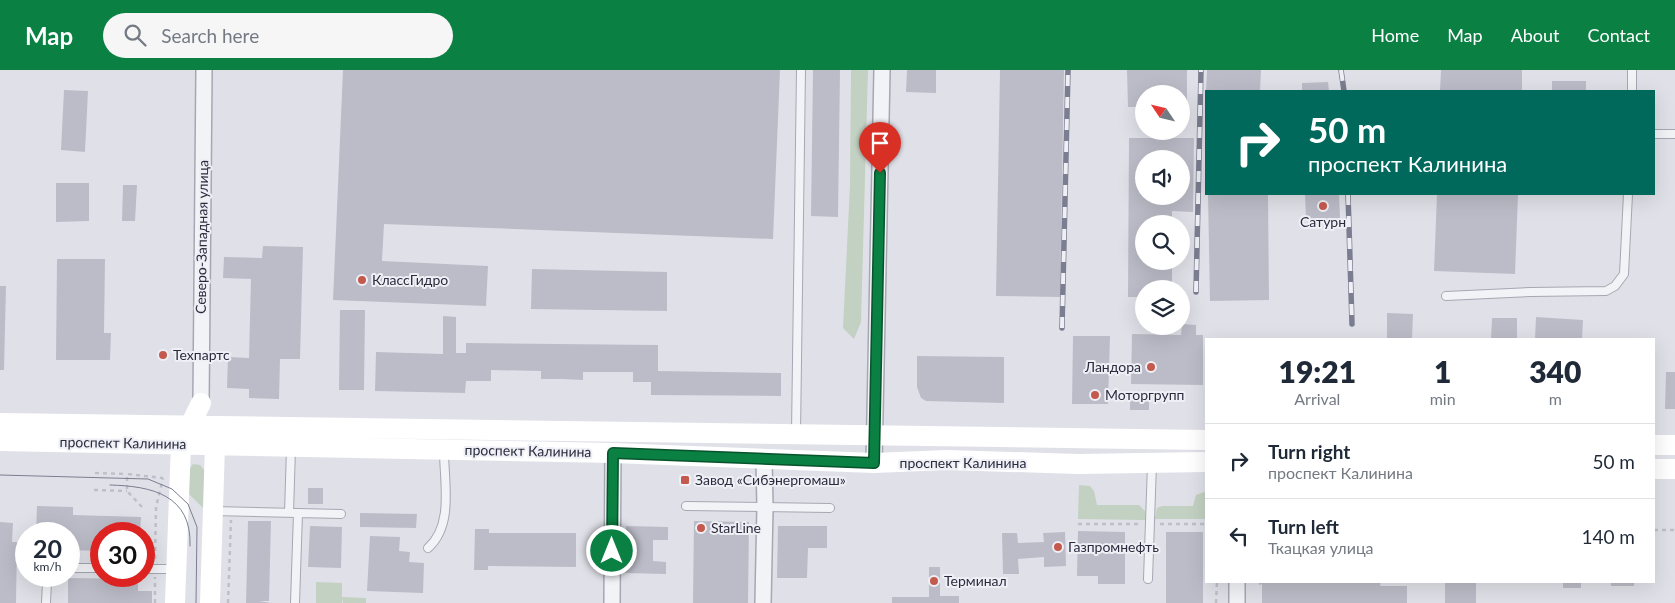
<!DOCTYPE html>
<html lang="en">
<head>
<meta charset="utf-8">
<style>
  body { margin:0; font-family:Lato,sans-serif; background:#f6f6f7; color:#1f2937; height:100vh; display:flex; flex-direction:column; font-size:19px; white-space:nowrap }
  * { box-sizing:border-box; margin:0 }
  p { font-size:16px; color:#747a83 }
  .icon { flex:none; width:28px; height:28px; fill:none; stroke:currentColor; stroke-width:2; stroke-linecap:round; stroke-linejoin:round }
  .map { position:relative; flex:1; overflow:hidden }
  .sheet { position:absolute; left:1205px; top:268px; width:450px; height:245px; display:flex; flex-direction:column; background:#fff; border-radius:0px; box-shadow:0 5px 20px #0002 }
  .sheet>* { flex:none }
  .banner { position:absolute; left:1205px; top:20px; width:450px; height:105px; border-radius:0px; box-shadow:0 5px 20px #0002; background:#00695c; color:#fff; overflow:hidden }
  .needle { width:32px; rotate:305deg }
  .controls { position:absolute; left:1135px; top:15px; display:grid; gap:10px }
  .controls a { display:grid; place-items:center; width:55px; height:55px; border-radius:50%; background:#fff; box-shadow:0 5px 20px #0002; font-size:25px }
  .speed { position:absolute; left:15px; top:452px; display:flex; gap:10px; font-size:25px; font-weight:700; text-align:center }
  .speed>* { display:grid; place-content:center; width:65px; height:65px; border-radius:50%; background:#fff; box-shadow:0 5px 20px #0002; line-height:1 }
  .speed small { font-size:12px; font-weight:400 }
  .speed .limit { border:8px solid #d22; background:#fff; color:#111 }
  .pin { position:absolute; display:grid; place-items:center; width:42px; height:42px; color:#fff; margin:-51px -21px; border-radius:50% 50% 50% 0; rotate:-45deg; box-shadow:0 0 5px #0007 }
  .pin .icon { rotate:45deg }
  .me { position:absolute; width:55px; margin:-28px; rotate:0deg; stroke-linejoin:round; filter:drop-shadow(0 0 4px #0008) }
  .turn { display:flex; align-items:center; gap:18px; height:105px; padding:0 20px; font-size:22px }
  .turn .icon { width:65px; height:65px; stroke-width:2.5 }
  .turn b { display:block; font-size:35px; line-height:42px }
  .eta { display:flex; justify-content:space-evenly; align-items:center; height:85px; text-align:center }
  .eta b { font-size:30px; font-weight:800; line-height:35px }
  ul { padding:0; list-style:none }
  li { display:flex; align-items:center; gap:15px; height:75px; padding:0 20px; border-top:1px solid #e0e1e3 }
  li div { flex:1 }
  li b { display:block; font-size:19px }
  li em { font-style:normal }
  header { display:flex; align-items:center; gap:30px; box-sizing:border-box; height:70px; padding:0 25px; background:#0b8043; color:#fff }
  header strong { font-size:24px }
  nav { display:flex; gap:28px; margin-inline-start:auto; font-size:18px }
  .search { width:350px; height:45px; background:#f6f6f7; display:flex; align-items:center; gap:12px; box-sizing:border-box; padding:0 18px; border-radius:28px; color:#747a83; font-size:19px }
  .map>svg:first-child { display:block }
</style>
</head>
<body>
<header>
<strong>Map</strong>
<div class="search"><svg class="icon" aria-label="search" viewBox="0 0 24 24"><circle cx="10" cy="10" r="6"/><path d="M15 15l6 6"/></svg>Search here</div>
<nav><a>Home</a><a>Map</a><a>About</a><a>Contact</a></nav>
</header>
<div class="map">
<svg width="1675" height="533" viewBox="0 0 1675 533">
  <rect width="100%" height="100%" fill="#e0e1e8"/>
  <path fill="#c2d1c2" d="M 851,0 L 868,0 L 861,252 L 854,269 L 843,258 L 850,115 Z
    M 193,394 L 200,395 L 205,401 L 205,440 L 188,423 L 189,400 Z
    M 1079,415 L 1090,416 L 1094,421 L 1097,435 L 1139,435 L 1145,441 L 1145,450 L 1078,449 Z
    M 1204,422 L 1206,423 L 1206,449 L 1155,449 L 1157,438 L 1162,436 L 1193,436 L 1196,425 Z
    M 316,512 L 342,513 L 342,527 L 366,528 L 366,533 L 343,533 L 342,528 L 342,533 L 316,533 Z"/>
  <path fill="#bbbcc7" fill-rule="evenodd" d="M 343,0 L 780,0 L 773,169 L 384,154 L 382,191 L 488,196 L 486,236 L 333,230 Z
    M 813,0 L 840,0 L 838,147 L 811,146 Z
    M 907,0 L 936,0 L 936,23 L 906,22 Z
    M 1000,0 L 1064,0 L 1060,227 L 996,226 Z
    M 1127,0 L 1187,0 L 1187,36 L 1181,36 L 1181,24 L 1144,24 L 1144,37 L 1128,37 Z
    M 1207,0 L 1261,0 L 1260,21 L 1206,21 Z
    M 1441,0 L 1522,0 L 1522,21 L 1440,21 Z
    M 1552,11 L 1586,11 L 1586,21 L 1552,21 Z
    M 1328,12 L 1329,21 L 1302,21 L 1302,13 Z
    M 64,20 L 88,21 L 85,82 L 61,80 Z
    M 1129,68 L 1194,68 L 1193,142 L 1172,141 L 1172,154 L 1144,154 L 1144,191 L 1172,191 L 1172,219 L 1144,219 L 1144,227 L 1128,227 ZM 1144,89 L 1181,89 L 1181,126 L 1144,126 Z
    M 56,113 L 89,113 L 89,151 L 56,152 Z
    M 123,115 L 137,115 L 135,151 L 122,151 Z
    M 1208,124 L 1268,124 L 1269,230 L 1210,231 Z
    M 1305,124 L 1339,124 L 1340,148 L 1306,149 Z
    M 1437,124 L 1518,124 L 1515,204 L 1434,201 Z
    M 263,176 L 303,177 L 300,289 L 280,289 L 279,329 L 249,328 L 249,319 L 227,318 L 228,287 L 249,288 L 251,209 L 223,208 L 224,187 L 262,188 Z
    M 57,189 L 105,189 L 104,263 L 111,263 L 110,290 L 56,290 Z
    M 532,199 L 667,202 L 667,241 L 531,239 Z
    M 0,216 L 6,216 L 4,300 L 0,300 Z
    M 340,240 L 365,240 L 364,320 L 339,320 Z
    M 1387,243 L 1413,244 L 1412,269 L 1387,269 Z
    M 443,246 L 456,247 L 456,283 L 466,283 L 466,273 L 658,275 L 658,301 L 781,303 L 781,326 L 651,325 L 651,312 L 633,312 L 633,302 L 583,302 L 583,310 L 562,309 L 541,309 L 541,301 L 491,300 L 491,311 L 466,311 L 465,323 L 375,321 L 376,282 L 443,284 Z
    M 1536,247 L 1583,250 L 1582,269 L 1535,269 Z
    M 1492,248 L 1517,248 L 1517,269 L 1491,269 Z
    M 1182,254 L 1196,255 L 1196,265 L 1203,265 L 1203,315 L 1131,314 L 1132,264 L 1181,265 Z
    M 1073,266 L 1110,266 L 1108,334 L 1072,334 Z
    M 917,286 L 1004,287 L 1004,333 L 926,331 L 921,328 L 917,317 Z
    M 1666,302 L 1675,302 L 1675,339 L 1665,339 Z
    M 1130,330 L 1149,331 L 1149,340 L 1130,340 Z
    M 308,418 L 323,418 L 323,434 L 308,434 Z
    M 37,436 L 73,437 L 73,445 L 141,447 L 140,464 L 101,464 L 101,481 L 69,480 L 69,464 L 36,464 Z
    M 360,443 L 417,444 L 416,458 L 360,457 Z
    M 248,451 L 271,451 L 269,531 L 259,531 L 271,533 L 246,533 Z
    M 694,451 L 749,452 L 748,533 L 693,533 Z
    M 0,452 L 13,453 L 12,472 L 17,472 L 16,533 L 0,533 Z
    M 310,456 L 342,457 L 341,498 L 308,497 Z
    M 626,456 L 668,457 L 668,470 L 653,470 L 653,491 L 666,492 L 666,504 L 625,503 Z
    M 778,456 L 827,456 L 827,478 L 808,478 L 807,508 L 777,508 Z
    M 475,459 L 489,459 L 489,463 L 576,463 L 576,497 L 488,496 L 488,500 L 474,500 Z
    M 1078,461 L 1125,462 L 1125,514 L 1098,514 L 1098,506 L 1077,506 Z
    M 1065,462 L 1066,496 L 1044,497 L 1044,487 L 1018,489 L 1019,504 L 1003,504 L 1002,463 L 1017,463 L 1018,473 L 1044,472 L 1043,463 Z
    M 1166,462 L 1203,462 L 1203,533 L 1166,533 Z
    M 370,466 L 400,467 L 399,481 L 410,482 L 409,492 L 424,493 L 423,523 L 367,521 Z
    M 929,497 L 940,497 L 940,526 L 959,526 L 959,533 L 892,533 L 892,527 L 929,527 Z
    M 68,508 L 138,509 L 138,521 L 152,521 L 152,533 L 68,533 Z
    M 1259,511 L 1381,511 L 1380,516 L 1407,516 L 1407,533 L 1262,533 L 1262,514 L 1259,515 Z
    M 1445,511 L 1476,511 L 1476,533 L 1445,533 Z
    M 1563,511 L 1581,511 L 1581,518 L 1563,518 Z
    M 1611,511 L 1634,511 L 1634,516 L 1611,516 Z"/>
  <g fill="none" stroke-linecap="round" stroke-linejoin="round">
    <defs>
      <path id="lane" d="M 1632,21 L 1632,0
        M 1654,64 L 1675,64
        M 1446,226 L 1530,222 L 1606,221 L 1615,216 L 1624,204 L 1628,124
        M 796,363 L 801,0
        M 686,436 L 830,438
        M 213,441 L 341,444
        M 289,443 L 291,378
        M 428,478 C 454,455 444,412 444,381
        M 69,498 L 101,498
        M 144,499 L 177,499
        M 1148,509 L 1152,394
        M 46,533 L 47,512 L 50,506
        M 295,533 L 298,443"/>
      <path id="street" d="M 201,333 L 204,0
        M 874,393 L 882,0
        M 612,533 L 613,383
        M 763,533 L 765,437 L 764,390
        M 1237,533 L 1237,511"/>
    </defs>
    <use href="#lane" stroke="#a6a7b2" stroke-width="10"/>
    <use href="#street" stroke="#a6a7b2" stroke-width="18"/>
    <path stroke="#bebfc7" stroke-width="2.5" stroke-dasharray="4 4" stroke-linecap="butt" d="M 95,403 L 127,404
      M 94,420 L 127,421
      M 142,437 L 127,421 L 127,404 L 163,408
      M 1078,454 L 1142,454
      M 1160,454 L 1206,454
      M 1654,460 L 1675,460
      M 155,489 L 156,437 L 163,408
      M 155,533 L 155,507
      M 228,533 L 231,450
      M 1216,533 L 1217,511"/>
    <use href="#lane" stroke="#f2f3f7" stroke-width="8"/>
    <use href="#street" stroke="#f2f3f7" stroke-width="15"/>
    <path stroke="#fff" stroke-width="20" d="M 0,353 L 1206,370
      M 0,371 L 613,383 L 874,393 L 947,390 L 1078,394 L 1206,392
      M 1654,375 L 1675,375
      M 1654,399 L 1675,399
      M 175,533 L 181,374 L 201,333
      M 210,533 L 215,375 L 211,364"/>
    <path stroke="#7b7d90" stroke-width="1" d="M 0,405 L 148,409 L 172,419 L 188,434 L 197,457 L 196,533
      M 110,415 C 152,416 192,425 190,476"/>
    <defs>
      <path id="rail" d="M 1341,0 L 1344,21
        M 1348,124 L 1352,254
        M 1196,222 L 1201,0
        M 1062,258 L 1068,0"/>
    </defs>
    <use href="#rail" stroke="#7b7d90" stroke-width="5.5"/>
    <use href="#rail" stroke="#eff0f6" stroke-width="4" stroke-dasharray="11" stroke-linecap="butt"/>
  </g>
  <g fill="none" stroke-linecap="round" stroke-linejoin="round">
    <defs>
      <path id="route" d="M 612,481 L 613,383 L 874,393 L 880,103"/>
    </defs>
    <use href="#route" stroke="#07532c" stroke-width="12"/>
    <use href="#route" stroke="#0b8043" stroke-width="9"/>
  </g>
  <g fill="#c45a4e" stroke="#eff0f6" stroke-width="2">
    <circle cx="1323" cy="136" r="5"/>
    <circle cx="362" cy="210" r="5"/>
    <circle cx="163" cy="285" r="5"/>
    <circle cx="1151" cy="297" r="5"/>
    <circle cx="1095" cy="325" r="5"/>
    <rect x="680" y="405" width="10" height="10" rx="2.5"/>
    <circle cx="701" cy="458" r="5"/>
    <circle cx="1058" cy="477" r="5"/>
    <circle cx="934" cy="511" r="5"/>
  </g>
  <g text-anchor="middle" stroke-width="4" stroke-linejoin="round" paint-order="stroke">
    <g font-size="14" fill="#2a2c3e" stroke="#eff0f6" text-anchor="start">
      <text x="1323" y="157" text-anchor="middle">Сатурн</text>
      <text x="372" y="215">КлассГидро</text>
      <text x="173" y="290">Техпартс</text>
      <text x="1141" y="302" text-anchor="end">Ландора</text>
      <text x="1105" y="330">Моторгрупп</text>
      <text x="695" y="415">Завод «Сибэнергомаш»</text>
      <text x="711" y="463">StarLine</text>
      <text x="1068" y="482">Газпромнефть</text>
      <text x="944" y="516">Терминал</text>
    </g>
    <g font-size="14" fill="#2a2c3e" stroke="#eff0f6">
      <text transform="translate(202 167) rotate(-89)" y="5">Северо-Западная улица</text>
      <text transform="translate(123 373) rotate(1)" y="5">проспект Калинина</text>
      <text transform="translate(528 381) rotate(1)" y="5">проспект Калинина</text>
      <text x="963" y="398">проспект Калинина</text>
    </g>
  </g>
</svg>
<div class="controls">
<a><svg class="needle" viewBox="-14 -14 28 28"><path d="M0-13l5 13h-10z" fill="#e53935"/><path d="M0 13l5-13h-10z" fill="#747a83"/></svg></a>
<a><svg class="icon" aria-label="sound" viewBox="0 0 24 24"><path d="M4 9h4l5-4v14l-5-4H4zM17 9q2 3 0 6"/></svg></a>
<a><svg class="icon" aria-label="search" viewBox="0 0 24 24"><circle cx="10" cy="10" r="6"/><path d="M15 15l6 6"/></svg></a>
<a><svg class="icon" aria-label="layers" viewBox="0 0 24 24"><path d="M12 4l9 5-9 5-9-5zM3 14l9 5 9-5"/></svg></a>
</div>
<div class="speed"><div>20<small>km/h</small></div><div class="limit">30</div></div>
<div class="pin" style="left:880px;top:103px;background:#d93025"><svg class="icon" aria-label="arrive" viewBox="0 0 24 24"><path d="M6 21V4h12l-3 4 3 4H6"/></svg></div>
<svg class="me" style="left:612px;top:481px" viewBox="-20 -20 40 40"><circle r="17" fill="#0b8043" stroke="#fff" stroke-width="3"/><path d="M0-11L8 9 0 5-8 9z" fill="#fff"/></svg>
<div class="banner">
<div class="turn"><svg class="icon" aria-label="right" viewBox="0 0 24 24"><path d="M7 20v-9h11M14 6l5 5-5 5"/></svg><div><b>50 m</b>проспект Калинина</div></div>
</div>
<section class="sheet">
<div class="eta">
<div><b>19:21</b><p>Arrival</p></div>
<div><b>1</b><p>min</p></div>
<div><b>340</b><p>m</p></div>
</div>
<ul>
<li><svg class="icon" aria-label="right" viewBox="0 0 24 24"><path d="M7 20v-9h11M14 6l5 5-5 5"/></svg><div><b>Turn right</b><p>проспект Калинина</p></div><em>50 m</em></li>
<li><svg class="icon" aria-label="left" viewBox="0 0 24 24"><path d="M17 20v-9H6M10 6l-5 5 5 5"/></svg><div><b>Turn left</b><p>Ткацкая улица</p></div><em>140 m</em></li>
</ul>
</section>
</div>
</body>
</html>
